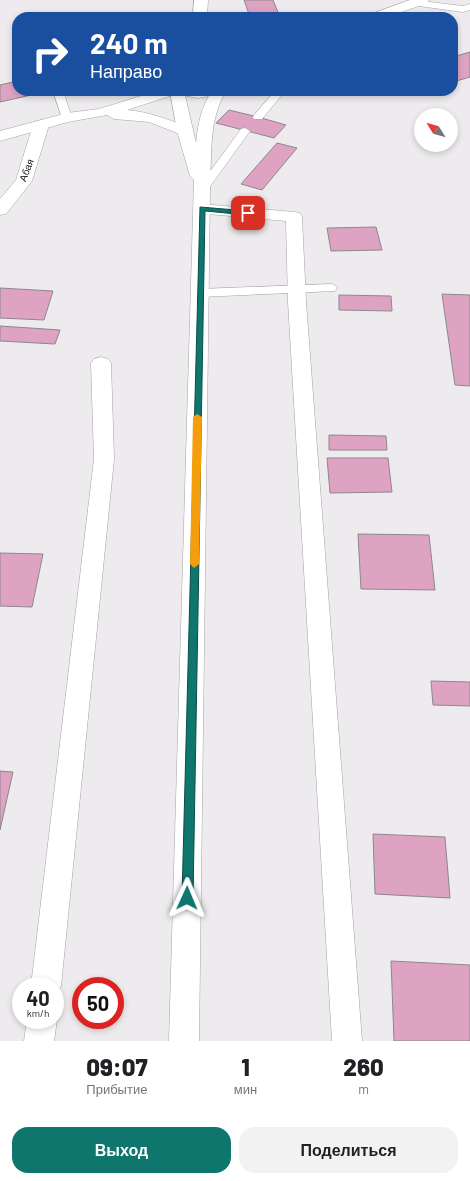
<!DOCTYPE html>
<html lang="ru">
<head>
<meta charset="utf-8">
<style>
  body { margin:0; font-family:Barlow,sans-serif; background:#f2f2f2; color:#202124; height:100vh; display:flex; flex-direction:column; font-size:15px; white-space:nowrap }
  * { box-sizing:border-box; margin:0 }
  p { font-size:13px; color:#757577 }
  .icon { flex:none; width:22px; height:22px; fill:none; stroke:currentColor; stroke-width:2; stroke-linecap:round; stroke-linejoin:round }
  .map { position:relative; height:1041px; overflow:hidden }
  .side { display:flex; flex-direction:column; background:#fff; flex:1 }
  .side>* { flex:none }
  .guide { position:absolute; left:12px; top:12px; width:446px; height:84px; border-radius:16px; box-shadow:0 2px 6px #0003; background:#1a4fa0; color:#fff; overflow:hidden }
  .needle { width:26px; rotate:307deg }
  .buttons { position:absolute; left:414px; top:108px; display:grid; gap:8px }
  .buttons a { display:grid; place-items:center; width:44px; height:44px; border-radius:50%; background:#fff; box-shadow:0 2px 6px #0003; font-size:20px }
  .speed { position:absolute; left:12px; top:977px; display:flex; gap:8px; font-size:20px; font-weight:700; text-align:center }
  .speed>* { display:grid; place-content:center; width:52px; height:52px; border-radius:50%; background:#fff; box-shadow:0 2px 6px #0003; line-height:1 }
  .speed small { font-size:10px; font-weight:400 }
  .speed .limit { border:6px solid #d22; background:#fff; color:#111 }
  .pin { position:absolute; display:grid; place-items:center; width:34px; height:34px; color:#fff; margin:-17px; border-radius:8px; box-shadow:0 2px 6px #0006 }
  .me { position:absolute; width:44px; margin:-22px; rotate:1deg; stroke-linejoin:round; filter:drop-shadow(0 0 3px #0008) }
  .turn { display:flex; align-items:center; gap:14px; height:84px; padding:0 12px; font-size:18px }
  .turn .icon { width:52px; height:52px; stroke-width:2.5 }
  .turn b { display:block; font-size:28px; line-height:34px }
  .eta { display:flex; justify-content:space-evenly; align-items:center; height:68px; text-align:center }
  .eta b { font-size:24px; font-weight:800; line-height:28px }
  .button { display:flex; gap:8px; margin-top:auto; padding:8px 12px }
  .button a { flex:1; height:46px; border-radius:16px; background:#0f766e; color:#fff; font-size:16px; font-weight:800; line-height:46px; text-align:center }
  .button a+a { background:#f2f2f2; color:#202124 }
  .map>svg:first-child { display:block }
</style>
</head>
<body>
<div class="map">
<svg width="470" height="1041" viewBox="0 0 470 1041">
  <rect width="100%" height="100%" fill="#eeebef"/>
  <path fill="#dea3c3" stroke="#8c888a" d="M 244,0 L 273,0 L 280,17 L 250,17 Z
    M 470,52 L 470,77 L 453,82 L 453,57 Z
    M 17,81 L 17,91 L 33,91 L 36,94 L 0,102 L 0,85 Z
    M 229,110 L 258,117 L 286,125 L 274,138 L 216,123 Z
    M 277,143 L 297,148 L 262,190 L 241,184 Z
    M 376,227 L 382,250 L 331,251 L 327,228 Z
    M 0,288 L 53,291 L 44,320 L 0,318 Z
    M 442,294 L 470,295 L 470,386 L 455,385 Z
    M 339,295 L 391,296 L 392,311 L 339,310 Z
    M 0,326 L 60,330 L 55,344 L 0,341 Z
    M 329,435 L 386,436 L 387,450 L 329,450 Z
    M 327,458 L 388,458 L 392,492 L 330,493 Z
    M 358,534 L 429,535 L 435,590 L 361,589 Z
    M 0,553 L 43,554 L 32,607 L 0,606 Z
    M 431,681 L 470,682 L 470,706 L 433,705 Z
    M 0,771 L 13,772 L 0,830 Z
    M 373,834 L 445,837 L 450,898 L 375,894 Z
    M 391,961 L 470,965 L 470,1041 L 394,1041 Z"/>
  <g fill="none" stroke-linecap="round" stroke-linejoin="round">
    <defs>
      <path id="lane" d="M 414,0 L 463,6 L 470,4 L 470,10 L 463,12 L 411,5 L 409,3 Z
        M 53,91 L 63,91 L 72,118 L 71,120 L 67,121 L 62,118 Z
        M 275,91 L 285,91 L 262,119 L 254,119 L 253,117 L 254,115 Z
        M 245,128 L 250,131 L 206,192 L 198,192 L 196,190 L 198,188 L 241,129 Z
        M 331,284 L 335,285 L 337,288 L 335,291 L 200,297 L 196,296 L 194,293 L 196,290 L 200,289 Z"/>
      <path id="street" d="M 41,120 L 46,122 L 49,125 L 32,181 L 6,214 L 0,215 L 0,199 L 16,180 L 33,125 L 36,122 Z
        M 202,204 L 294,212 L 300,213 L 302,217 L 306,302 L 362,1041 L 332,1041 L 288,302 L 286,221 L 196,213 L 194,209 L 196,205 Z
        M 101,357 L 108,359 L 111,363 L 114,459 L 61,986 L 55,997 L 55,986 L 31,986 L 94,459 L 91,363 L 94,359 Z
        M 55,1015 L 57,1020 L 54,1041 L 24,1041 L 27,1020 L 55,1020 Z"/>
      <path id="secondary" d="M 194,0 L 208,0 L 207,17 L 193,17 Z
        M 170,91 L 184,91 L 196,143 C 198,124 201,107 212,91 L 226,91 C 208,120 212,157 210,190 L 199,1041 L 169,1041 L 194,180 L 190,176 L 177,131 Z"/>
      <path id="primary" d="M 410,0 L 429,0 L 427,3 L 388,17 L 369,17 L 371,14 Z
        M 157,91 L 223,91 L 221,94 L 198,98 L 176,94 L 127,110 C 150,112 169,120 190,128 L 193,131 L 190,134 L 185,136 L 149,122 L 114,119 L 107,115 L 68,122 L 0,141 L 0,131 L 67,113 L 99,109 Z"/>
    </defs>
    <use href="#lane" stroke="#a5a2a5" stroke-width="1"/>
    <use href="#street" stroke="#a5a2a5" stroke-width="1"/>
    <use href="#secondary" stroke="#a5a2a5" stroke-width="1"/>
    <use href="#primary" stroke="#a5a2a5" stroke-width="1"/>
    <use href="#lane" fill="#fff" fill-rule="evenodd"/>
    <use href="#street" fill="#fff" fill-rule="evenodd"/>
    <use href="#secondary" fill="#fff" fill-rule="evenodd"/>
    <use href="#primary" fill="#fff" fill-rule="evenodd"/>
  </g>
  <path fill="#0f766e" stroke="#0a4d48" d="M 200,207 L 248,211 L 252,213 L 248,215 L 205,211 L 193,898 L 192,902 L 187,903 L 183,902 L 182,898 Z"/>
  <path fill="#f59e0b" d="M 197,414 L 202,417 L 199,564 L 194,568 L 190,564 L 193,417 Z"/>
  <g text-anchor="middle" stroke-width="4" stroke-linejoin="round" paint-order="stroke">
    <g font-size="10" fill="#131213" stroke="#fff">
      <text transform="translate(26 170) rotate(-69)" y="4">Абая</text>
    </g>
  </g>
</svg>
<div class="buttons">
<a><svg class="needle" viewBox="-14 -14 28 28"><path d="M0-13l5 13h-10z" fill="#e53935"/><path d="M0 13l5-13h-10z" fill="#757577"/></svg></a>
</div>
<div class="speed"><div>40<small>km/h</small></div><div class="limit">50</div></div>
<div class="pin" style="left:248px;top:213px;background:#d93025"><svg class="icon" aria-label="arrive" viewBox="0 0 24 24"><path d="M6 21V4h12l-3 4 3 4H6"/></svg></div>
<svg class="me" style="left:187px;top:898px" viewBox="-20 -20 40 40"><path d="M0-17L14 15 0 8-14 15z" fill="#0f766e" stroke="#fff" stroke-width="4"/></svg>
<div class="guide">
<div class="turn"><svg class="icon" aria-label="right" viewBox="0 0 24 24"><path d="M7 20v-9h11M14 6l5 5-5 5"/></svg><div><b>240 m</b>Направо</div></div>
</div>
</div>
<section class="side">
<div class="eta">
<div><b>09:07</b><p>Прибытие</p></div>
<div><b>1</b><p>мин</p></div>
<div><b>260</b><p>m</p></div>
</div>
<div class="button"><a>Выход</a><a>Поделиться</a></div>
</section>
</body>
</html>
